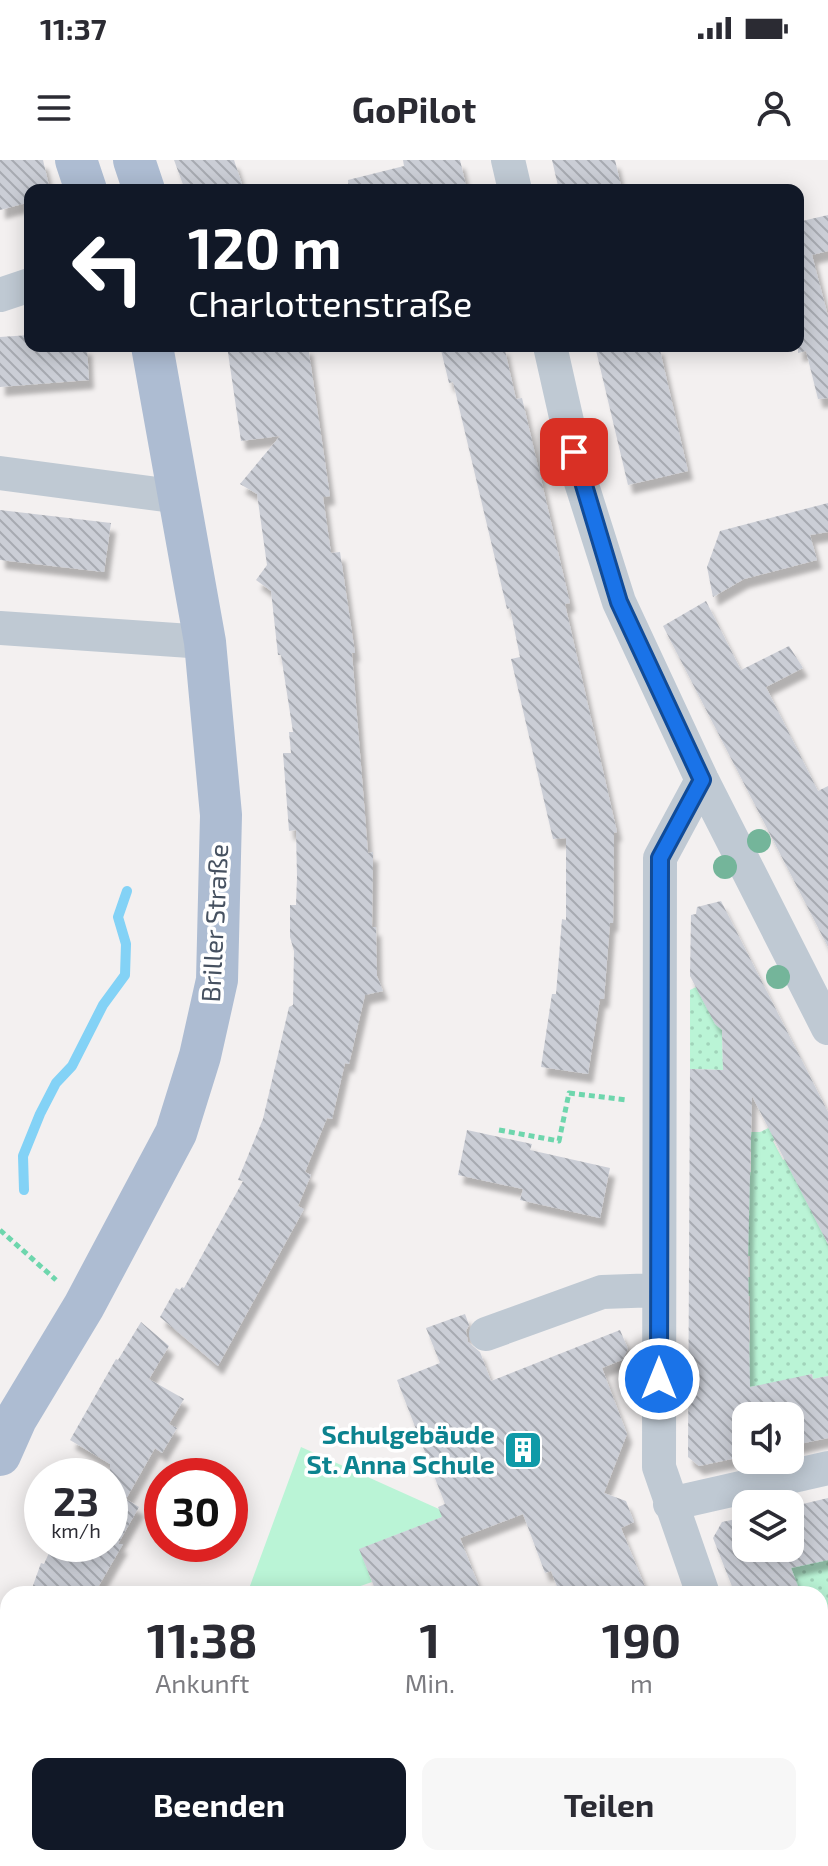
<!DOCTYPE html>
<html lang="de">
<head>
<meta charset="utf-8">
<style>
  body { margin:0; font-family:"Exo 2",sans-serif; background:#f7f7f7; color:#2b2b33; height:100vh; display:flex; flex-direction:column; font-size:30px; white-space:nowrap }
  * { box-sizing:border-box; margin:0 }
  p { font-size:26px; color:#7c7c81 }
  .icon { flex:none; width:44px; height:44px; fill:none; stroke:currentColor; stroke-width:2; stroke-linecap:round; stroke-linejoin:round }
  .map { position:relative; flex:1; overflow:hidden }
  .details { position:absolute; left:0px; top:1426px; width:828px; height:280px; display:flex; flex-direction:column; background:#fff; border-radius:24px 24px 0 0; box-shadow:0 4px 20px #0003 }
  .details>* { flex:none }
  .top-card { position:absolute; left:24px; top:24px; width:780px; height:168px; border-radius:16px; box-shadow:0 4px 20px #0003; background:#111827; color:#fff; overflow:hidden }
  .fabs { position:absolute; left:732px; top:1242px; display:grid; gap:16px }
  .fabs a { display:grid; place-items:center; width:72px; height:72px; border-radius:16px; background:#fff; box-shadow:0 4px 20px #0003; font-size:40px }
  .speed { position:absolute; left:24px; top:1298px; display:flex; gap:16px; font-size:40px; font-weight:700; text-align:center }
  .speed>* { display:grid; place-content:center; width:104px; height:104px; border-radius:50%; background:#fff; box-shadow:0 4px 20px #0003; line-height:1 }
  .speed small { font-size:20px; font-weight:400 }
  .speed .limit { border:12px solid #d22; background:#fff; color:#111 }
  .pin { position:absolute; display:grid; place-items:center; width:68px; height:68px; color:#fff; margin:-34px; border-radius:16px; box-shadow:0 4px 12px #0006 }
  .me { position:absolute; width:88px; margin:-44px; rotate:0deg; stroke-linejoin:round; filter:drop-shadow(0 0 6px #0008) }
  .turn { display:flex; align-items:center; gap:28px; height:168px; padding:0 32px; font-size:36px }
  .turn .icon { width:104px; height:104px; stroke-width:2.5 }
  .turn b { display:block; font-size:56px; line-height:68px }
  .eta { display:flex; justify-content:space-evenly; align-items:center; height:136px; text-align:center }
  .eta b { font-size:48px; font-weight:700; line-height:56px }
  .button { display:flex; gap:16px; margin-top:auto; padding:16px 32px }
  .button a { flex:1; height:92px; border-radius:16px; background:#111827; color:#fff; font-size:32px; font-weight:700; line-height:92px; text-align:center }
  .button a+a { background:#f7f7f7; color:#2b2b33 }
  .status { display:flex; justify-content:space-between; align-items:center; height:56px; padding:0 40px; background:#fff; direction:ltr }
  .status svg { height:22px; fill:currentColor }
  header { display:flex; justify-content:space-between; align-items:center; height:104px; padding:0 32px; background:#fff; font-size:36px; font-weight:700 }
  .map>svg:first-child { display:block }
</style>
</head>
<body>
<div class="status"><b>11:37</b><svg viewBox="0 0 49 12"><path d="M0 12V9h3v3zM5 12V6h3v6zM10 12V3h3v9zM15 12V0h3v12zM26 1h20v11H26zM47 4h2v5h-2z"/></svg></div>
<header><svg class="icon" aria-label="menu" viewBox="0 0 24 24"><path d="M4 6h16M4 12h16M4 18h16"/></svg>GoPilot<svg class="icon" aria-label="person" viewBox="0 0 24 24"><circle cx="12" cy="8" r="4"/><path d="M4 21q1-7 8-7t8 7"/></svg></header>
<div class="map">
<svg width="828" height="1706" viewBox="0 0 828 1706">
  <defs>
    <pattern id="forest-firs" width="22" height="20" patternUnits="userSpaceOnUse" patternTransform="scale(2)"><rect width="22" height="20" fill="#baf4d6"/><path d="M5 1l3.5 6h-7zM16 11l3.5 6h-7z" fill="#a1d3ba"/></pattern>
    <pattern id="park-dots" width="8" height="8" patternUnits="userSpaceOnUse" patternTransform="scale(2)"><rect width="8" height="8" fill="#baf4d6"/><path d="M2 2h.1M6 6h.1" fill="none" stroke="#a1d3ba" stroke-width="1.8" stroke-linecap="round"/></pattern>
    <pattern id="building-back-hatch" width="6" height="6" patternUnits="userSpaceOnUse" patternTransform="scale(2)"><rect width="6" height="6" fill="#cbced6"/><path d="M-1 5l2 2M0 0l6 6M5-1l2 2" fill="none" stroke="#a7aab1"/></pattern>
    <filter id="shadow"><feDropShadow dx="5" dy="9" stdDeviation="2" flood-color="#0004"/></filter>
  </defs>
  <rect width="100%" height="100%" fill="#f3f0f0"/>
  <path fill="#baf4d6" d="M 301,1287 L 450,1354 L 360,1389 L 372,1422 L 349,1430 L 347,1434 L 247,1434 Z
    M 151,1698 L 282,1698 L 285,1706 L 148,1706 Z"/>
  <path fill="url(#forest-firs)" d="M 369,1698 L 415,1698 L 417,1706 L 349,1706 Z
    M 507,1698 L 758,1698 L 749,1706 L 487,1706 Z"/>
  <path fill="url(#park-dots)" d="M 696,827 L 722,866 L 723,910 L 690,909 L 690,830 Z
    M 775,965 L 781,977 L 773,981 L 783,1000 L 789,997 L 801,1030 L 828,1084 L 828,1216 L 813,1219 L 812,1214 L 740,1233 L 750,1179 L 750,1136 L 741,1135 L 741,1118 L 750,1117 L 750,1096 L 741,1096 C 749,1066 750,1042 744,1012 L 751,1012 L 751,991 L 742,972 L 760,972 Z
    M 790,1388 L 828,1400 L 828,1497 L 825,1499 L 820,1485 L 820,1434 L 801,1434 L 784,1419 Z"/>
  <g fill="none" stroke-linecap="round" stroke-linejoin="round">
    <path stroke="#83d2f6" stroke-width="10" d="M 24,1030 L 23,996 L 40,954 L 56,923 L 72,906 L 103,845 L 125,815 L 126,784 L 118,757 L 127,731"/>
  </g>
  <path fill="url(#building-back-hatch)" filter="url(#shadow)" d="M 0,0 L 43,0 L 50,30 L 30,30 L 30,42 L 0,50 Z
    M 174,0 L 234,0 L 244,30 L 185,30 Z
    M 403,0 L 460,0 L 467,30 L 349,30 L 348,20 L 404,6 Z
    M 552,0 L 615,0 L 622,30 L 559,30 Z
    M 828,55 L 828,91 L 812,95 L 828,156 L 828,238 L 818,239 L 806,191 L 798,193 L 798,62 Z
    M 30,175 L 30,186 L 87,186 L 89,220 L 0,227 L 0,177 Z
    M 227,186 L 308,186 L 330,336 L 323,337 L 331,393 L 340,392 L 355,493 L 352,493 L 368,693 L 373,692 L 372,767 L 376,767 L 377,816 L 383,831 L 365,835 L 349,904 L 345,903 L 332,959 L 327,958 L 305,1012 L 311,1015 L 298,1046 L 304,1049 L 218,1206 L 160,1157 L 176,1128 L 180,1130 L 182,1127 L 184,1128 L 243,1021 L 238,1020 L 263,959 L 289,847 L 293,845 L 294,791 L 290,777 L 290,745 L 296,745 L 297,717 L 296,670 L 289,671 L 283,593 L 291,593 L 289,572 L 293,572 L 281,495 L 278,495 L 271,431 L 256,420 L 267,405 L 257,334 L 240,324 L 280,276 L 241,281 Z
    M 440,186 L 504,186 L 516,239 L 522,238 L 570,443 L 565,444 L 617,672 L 614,673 L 613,763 L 610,763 L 604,839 L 600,839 L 588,914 L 541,907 L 552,834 L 556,834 L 562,759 L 566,760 L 566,678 L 553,679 L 511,499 L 520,497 L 510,448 L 507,449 L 453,222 L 449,223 Z
    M 595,186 L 659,186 L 688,311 L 628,325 Z
    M 828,343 L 828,372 L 810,375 L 817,400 L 744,419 L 713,437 L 707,407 L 720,371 Z
    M 0,350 L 111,363 L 104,412 L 0,400 Z
    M 706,441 L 741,510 L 789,486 L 803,508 L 766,527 L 818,631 L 828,626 L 828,787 L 663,466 Z
    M 721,741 L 828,952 L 828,1084 L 752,936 L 748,1096 L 750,1227 L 812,1214 L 813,1219 L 828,1216 L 828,1278 L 790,1286 L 790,1256 L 746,1256 L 746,1296 L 699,1306 L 688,1297 L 690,909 L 723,910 L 722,870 L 715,864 L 690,816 L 691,755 L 696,754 L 697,747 Z
    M 467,970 L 532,984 L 530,990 L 610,1008 L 600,1058 L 520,1040 L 523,1029 L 458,1015 Z
    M 465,1154 L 469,1165 L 466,1171 L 468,1182 L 480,1192 L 491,1221 L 620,1170 L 628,1189 L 622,1200 L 602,1208 L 627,1274 L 604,1333 L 626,1341 L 634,1362 L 621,1368 L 648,1434 L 560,1434 L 551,1411 L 545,1413 L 523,1354 L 460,1378 L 482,1434 L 377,1434 L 359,1389 L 442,1357 L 438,1347 L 445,1344 L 397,1220 L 440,1203 L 426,1168 Z
    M 141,1162 L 169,1186 L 149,1219 L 184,1239 L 169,1264 L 177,1268 L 162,1293 L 155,1288 L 126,1339 L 139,1347 L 118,1384 L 123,1384 L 94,1434 L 30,1434 L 41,1403 L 44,1404 L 53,1384 L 110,1384 L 110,1304 L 70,1280 L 116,1199 L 118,1200 Z
    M 828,1338 L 828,1400 L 791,1408 L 801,1434 L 735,1434 L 713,1378 L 722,1362 L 746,1357 L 746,1388 L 790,1388 L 790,1347 Z"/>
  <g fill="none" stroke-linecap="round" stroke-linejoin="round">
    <path stroke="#6ed6ad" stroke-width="5" stroke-dasharray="6 4" stroke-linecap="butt" d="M 499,970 L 559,981 L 569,933 L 627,940
      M 0,1070 L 56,1120
      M 529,1698 L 530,1699
      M 660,1706 L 669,1698
      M 724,1706 L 730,1698"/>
    <path stroke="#bfc9d3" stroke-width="34" d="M 508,0 L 515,30
      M 0,135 L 30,125
      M 550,186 L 580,319 L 619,442 L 702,620 L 828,868
      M 0,313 L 180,337
      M 0,468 L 205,482
      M 702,620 L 660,698 L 659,1307 L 703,1434
      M 486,1174 L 602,1132 L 659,1130
      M 670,1344 L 828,1308
      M 820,1623 L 828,1631"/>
    <path stroke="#adbcd2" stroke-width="42" d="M 76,0 L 86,30
      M 134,0 L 144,30
      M 0,1295 L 16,1259 L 84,1146 L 176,973 L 200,896 L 217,820 L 221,655 L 205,482 L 152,186"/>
  </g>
  <g fill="#74b59a">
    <circle cx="759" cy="681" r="12"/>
    <circle cx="725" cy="707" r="12"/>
    <circle cx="778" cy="817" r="12"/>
  </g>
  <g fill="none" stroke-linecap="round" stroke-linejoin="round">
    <defs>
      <path id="route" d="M 574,292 L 619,442 L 702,620 L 660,698 L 659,1219"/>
    </defs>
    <use href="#route" stroke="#114b97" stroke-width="20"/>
    <use href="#route" stroke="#1a73e8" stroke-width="14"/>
  </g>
  <defs>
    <symbol id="building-square" viewBox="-11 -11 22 22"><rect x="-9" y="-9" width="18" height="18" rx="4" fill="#0f9aa8" stroke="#fff"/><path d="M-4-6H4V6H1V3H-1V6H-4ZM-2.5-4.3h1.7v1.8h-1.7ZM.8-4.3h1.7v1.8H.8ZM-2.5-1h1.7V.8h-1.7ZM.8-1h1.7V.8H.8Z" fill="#fff"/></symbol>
  </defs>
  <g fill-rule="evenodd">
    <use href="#building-square" x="501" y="1268" width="44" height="44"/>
  </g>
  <g text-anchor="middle" stroke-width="7" stroke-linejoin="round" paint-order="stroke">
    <g font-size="26" fill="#465160" stroke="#fff">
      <text transform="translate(215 763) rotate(-87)" y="9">Briller Straße</text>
    </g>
    <g font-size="26" font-weight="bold" fill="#0d838f" stroke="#fff" text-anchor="end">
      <text x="495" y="1284">Schulgebäude<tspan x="495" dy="30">St. Anna Schule</tspan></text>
    </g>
  </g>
</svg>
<div class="fabs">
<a><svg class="icon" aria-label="sound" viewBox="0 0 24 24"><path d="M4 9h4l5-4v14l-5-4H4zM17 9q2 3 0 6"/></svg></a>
<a><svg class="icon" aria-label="layers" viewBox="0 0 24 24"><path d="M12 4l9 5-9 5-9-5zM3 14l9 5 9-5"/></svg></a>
</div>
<div class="speed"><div>23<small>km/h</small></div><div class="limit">30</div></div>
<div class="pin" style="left:574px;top:292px;background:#d93025"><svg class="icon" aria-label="arrive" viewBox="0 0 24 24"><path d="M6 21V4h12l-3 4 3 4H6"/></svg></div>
<svg class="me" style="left:659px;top:1219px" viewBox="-20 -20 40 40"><circle r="17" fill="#1a73e8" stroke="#fff" stroke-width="3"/><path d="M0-11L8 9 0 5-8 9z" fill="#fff"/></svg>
<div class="top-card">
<div class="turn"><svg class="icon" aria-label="left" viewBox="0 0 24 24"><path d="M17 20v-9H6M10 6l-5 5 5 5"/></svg><div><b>120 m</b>Charlottenstraße</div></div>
</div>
<section class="details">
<div class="eta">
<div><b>11:38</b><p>Ankunft</p></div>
<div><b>1</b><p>Min.</p></div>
<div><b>190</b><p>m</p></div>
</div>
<div class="button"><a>Beenden</a><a>Teilen</a></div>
</section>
</div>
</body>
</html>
